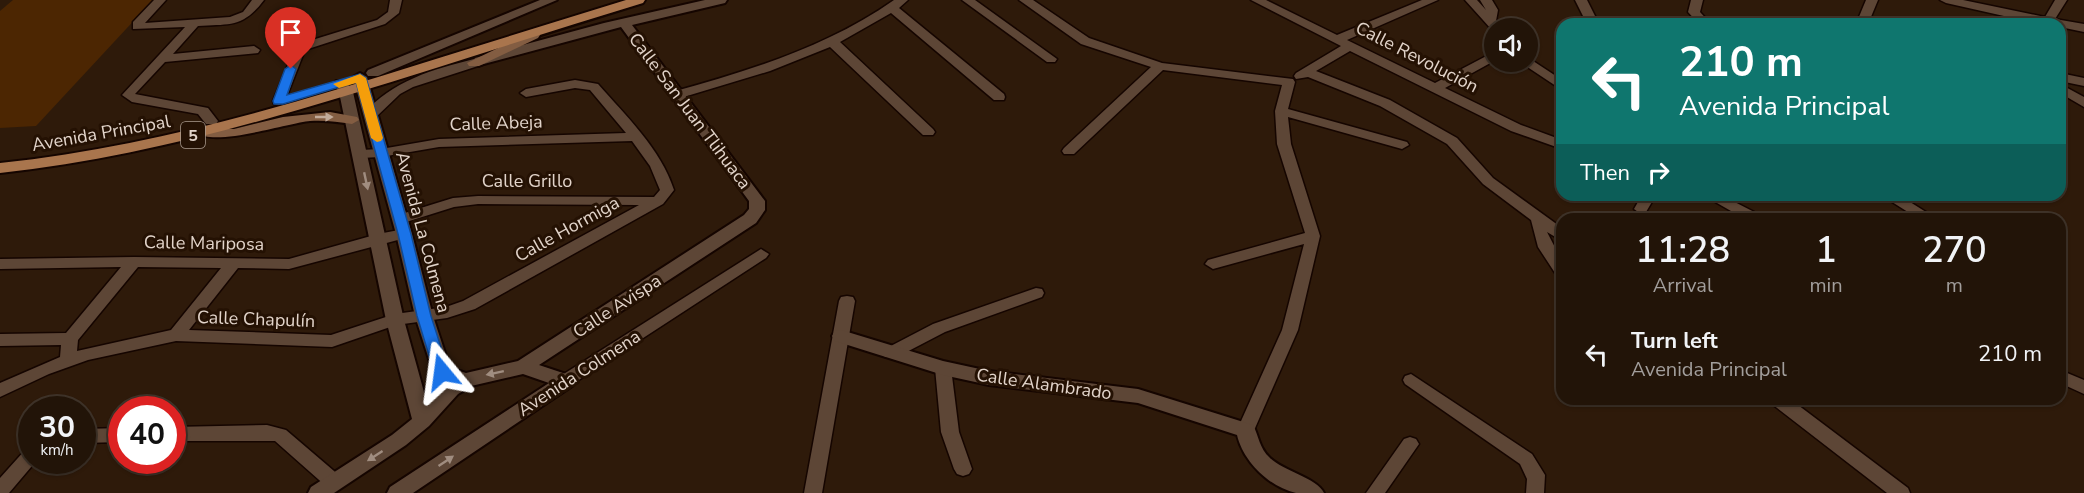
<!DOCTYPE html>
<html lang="en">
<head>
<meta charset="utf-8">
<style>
  body { margin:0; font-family:"Nunito Sans",sans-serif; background:#2a1d12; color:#f1f3f6; height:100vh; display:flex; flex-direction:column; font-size:22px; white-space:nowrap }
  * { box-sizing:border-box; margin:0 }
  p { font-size:20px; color:#a29e9c }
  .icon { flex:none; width:33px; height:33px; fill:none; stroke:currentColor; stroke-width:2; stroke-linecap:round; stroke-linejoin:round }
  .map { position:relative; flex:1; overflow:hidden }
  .sheet { position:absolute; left:1556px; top:213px; width:510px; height:192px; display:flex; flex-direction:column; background:#221408; border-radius:18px; box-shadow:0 2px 4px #0004,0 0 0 2px #3f3329 }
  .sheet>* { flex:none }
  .hud { position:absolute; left:1556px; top:18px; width:510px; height:183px; border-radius:18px; box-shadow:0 2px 4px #0004,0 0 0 2px #3f3329; background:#0f766e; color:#fff; overflow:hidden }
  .tools { position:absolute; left:1484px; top:18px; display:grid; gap:12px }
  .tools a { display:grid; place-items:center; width:54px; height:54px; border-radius:50%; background:#221408; box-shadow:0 2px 4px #0004,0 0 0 2px #3f3329; font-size:30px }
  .speed { position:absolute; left:18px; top:396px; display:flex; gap:12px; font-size:30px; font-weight:700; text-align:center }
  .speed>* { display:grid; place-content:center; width:78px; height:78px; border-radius:50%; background:#221408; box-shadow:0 2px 4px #0004,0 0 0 2px #3f3329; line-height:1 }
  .speed small { font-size:15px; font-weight:400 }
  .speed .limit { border:9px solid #d22; background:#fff; color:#111 }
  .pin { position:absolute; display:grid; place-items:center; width:51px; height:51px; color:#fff; margin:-62px -26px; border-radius:50% 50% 50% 0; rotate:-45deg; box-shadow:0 0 6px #0007 }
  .pin .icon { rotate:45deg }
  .me { position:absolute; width:66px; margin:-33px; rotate:344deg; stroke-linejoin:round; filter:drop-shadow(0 0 4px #0008) }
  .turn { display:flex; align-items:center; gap:21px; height:126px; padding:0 24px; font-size:27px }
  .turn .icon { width:78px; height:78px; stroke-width:2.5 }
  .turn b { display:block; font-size:42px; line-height:51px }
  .then { display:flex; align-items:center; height:57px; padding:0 24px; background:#0003; gap:12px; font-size:22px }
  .eta { display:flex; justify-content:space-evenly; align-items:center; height:102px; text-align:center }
  .eta b { font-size:36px; font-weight:600; line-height:42px }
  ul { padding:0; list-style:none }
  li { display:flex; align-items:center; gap:18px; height:78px; padding:0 24px }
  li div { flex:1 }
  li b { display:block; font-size:22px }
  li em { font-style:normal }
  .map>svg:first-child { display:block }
</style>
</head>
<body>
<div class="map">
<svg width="2084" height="493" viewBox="0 0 2084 493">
  <rect width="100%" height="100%" fill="#2e1a0a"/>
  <path fill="#4c2602" d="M 13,0 L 153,0 L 36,126 L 0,128 L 0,11 Z"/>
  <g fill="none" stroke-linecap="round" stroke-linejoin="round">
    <defs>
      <path id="minor" d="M 154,0 L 166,0 L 145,23 L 230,17 L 243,12 L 252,0 L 264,0 C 243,28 230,24 198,26 L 173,54 L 254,46 L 260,50 L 258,53 L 165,62 L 135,94 L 208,108 L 218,121 L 216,124 L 206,124 L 198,114 L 132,102 L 122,95 L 185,27 L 133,29 L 133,22 Z
        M 390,0 L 402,0 L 399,13 L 385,24 L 305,50 L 285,101 L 279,105 L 274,104 L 273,101 L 296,45 L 377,20 L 388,12 Z
        M 894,0 L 908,0 L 899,8 L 1004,94 L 1005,97 L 1004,100 L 994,100 L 891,13 L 840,42 L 933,129 L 935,132 L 933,135 L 923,135 L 830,47 L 770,71 L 677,99 L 671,95 L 672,92 C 751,70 827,47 894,0 Z
        M 962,0 L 975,0 L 1057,59 L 1055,62 L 1047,62 Z
        M 1019,0 L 1033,0 L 1089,38 L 1162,63 L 1293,79 L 1295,82 L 1288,109 L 1407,142 L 1409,145 L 1402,149 L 1288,117 L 1291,144 L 1320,236 L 1298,330 L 1252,435 L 1246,437 L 1240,435 L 1237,430 L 1282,330 L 1304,244 L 1213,269 L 1205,264 L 1208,260 L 1305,233 L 1277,144 L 1275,111 L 1282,85 L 1163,70 L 1074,154 L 1064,154 L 1062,151 L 1064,148 L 1151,67 L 1081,44 Z
        M 1251,0 L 1266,0 L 1337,35 L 1422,0 L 1438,0 L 1347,40 L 1435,83 L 1494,52 L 1494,61 L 1445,88 L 1521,125 L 1562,140 L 1562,149 L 1511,131 L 1350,51 L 1316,71 L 1390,100 L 1457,138 L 1493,178 L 1562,228 L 1562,241 L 1547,232 L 1562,261 L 1562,277 L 1557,276 L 1538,247 L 1531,220 L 1483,184 L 1447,144 L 1380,106 L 1308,77 L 1296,79 L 1294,76 L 1296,73 L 1341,46 Z
        M 1465,0 L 1477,0 L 1486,10 L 1480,0 L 1492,0 L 1498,10 L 1496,21 L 1502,28 L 1492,30 Z
        M 1575,0 L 1587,0 L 1599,24 L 1587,24 Z
        M 1691,0 L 1703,0 L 1700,12 L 1711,24 L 1699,24 L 1688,12 Z
        M 1866,0 L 1878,0 L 1868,24 L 1856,24 Z
        M 1940,0 L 1963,0 L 2045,17 L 2055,0 L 2067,0 L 2055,19 L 2084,24 L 2084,32 L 2060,27 L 2060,24 L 2040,24 L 1946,3 Z
        M 1527,57 L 1562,80 L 1562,90 L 1523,64 L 1521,62 L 1527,62 Z
        M 474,59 L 478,60 L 478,66 L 413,87 L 400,94 L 376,117 L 371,118 L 364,114 C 391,81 434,69 474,59 Z
        M 2060,73 L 2084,78 L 2084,86 L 2060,81 Z
        M 575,80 L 598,84 C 626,116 661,149 674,190 L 663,204 L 475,309 L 447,318 L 396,325 L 332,347 L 176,341 L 88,360 L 49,374 L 0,397 L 0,383 L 60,357 L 61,345 L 0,346 L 0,334 L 66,333 L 121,267 L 0,269 L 0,259 L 134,257 L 289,259 L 378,234 L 404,229 L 409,231 L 411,234 L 409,237 L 289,269 L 238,268 L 189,330 L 331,335 L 395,314 L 446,307 L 463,301 L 639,205 L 478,204 L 454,207 L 400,224 L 393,219 L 395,216 L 453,198 L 478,196 L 654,197 L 660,190 L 650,166 L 632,141 L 439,147 L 381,157 L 360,158 L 353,154 L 360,150 L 381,149 L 439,139 L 626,133 L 590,90 L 575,88 L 526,97 L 520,93 L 526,89 ZM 138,267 L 221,268 L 171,330 L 77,351 L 78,340 Z
        M 2060,84 L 2084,97 L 2084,107 L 2060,93 Z
        M 1642,195 L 1656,195 L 1646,212 L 1641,214 L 1634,209 Z
        M 1703,195 L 1721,195 L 1762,216 L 1764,219 L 1745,219 Z
        M 1881,195 L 1899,195 L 1937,219 L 1919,219 Z
        M 761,249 L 769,254 L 766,258 L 571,385 L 565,387 L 559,385 L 557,381 L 559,377 Z
        M 1036,288 L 1042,289 L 1044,293 L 1042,297 L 945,332 L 897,357 L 885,357 L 883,353 L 885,349 L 933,324 Z
        M 847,296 L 853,297 L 855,301 L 822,493 L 804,493 L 839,301 L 841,297 Z
        M 943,362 L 949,364 L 951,368 L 959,432 L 972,469 L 969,474 L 963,476 L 957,474 L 954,469 L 941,432 L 935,368 L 937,364 Z
        M 2060,370 L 2084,380 L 2084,394 L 2060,383 Z
        M 1411,374 L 1532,454 L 1545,475 L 1544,493 L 1526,493 L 1527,479 L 1520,464 L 1405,384 L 1403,380 L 1405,376 Z
        M 1769,399 L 1790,399 L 1908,488 L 1910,493 L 1887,493 L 1772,404 Z
        M 267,425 L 286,430 L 341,477 L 343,482 L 341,487 L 334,489 L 327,487 L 275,441 L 172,441 L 172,427 Z
        M 122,428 L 122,442 L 82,443 L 82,429 Z
        M 1410,437 L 1416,439 L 1419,444 L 1385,493 L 1366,493 L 1404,439 Z
        M 32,447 L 32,460 L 37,460 L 9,493 L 0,493 L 0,478 L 26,449 Z"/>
      <path id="tertiary" d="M 540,0 L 557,0 L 378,76 L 368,76 L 366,73 L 368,70 Z
        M 705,0 L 727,0 L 725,3 L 632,25 L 765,201 L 765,210 L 756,223 L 539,365 L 572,376 L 574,381 L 572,386 L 413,493 L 387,493 L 390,487 L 549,383 L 523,374 L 471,386 L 458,394 L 429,426 L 406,445 L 334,493 L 308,493 L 311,487 L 392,435 L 412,419 L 386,320 L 339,92 L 334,84 L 336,81 L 346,81 L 353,92 L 404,320 L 427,403 L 449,381 L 435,377 L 433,372 L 415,316 L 396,234 L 353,77 L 360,73 L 367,77 L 412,234 L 433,316 L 450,368 L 466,373 L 518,361 L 744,215 L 749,209 L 749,201 L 621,27 L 480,65 L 473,61 L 475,58 L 604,23 Z
        M 841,330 L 943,361 L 989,371 L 1138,389 L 1253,425 C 1259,436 1259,448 1270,458 C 1283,471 1317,478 1324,493 C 1315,493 1304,493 1296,493 C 1269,487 1243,461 1237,435 L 1138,403 L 989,385 L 943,375 L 835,341 L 832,336 L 835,331 Z"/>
      <path id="secondary" d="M 533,31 L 538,32 L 540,35 L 538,38 L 479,66 L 469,66 L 467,63 Z
        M 330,112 L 357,117 L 359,120 L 352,124 C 338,122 325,120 310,121 C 288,123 211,148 197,132 L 204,128 L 234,129 L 283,117 Z"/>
      <path id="primary" d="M 626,0 L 645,0 L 643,3 C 574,24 505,46 436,68 C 292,113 150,157 0,173 L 0,163 C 146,148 283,107 423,63 C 490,42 558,21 626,0 Z"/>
    </defs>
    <use href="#minor" stroke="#150500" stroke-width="3"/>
    <use href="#tertiary" stroke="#150500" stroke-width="4"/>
    <use href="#secondary" stroke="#150500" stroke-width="4"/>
    <use href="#primary" stroke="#150500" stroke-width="4"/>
    <use href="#minor" fill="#5d4636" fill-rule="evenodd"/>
    <use href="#tertiary" fill="#5d4636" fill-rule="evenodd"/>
    <use href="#secondary" fill="#835d42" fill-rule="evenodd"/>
    <use href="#primary" fill="#a9754d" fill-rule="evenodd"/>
  </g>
  <defs><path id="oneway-solid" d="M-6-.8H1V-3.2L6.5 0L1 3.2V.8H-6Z" transform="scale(1.5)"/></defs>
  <use fill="#c1aa9a" href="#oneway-solid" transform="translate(324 117)"/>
  <g fill="#a08d80">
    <use href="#oneway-solid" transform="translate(366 181) rotate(78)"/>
    <use href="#oneway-solid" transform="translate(495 373) rotate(168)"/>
    <use href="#oneway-solid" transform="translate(375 456) rotate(147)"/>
    <use href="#oneway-solid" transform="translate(446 461) rotate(-34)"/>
  </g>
  <path fill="#1a73e8" stroke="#114b97" stroke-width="1.5" d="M 291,65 L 296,69 L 287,95 L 360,74 L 366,78 L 411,234 L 431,316 L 449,372 L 447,376 L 436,376 L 434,372 L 417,316 L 398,234 L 356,82 L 283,104 L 274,104 L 273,101 L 285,69 Z"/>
  <path fill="#f59e0b" d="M 360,74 L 366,78 L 383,138 L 381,141 L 377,142 L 371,138 L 356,83 L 339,88 L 333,84 Z"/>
  <g text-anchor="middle" stroke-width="6" stroke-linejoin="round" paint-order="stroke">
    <rect fill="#241103" stroke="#a99a8e" stroke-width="1.5" x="181" y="122" width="24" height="26" rx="4.5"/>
    <g font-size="16" font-weight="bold" fill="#e2d4ca">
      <text x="193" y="141">5</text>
    </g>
    <g font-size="18" fill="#e2d4ca" stroke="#241103">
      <text transform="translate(1417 57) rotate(27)" y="6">Calle Revolución</text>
      <text transform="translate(690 111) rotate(53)" y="6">Calle San Juan Tlihuaca</text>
      <text transform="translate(496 123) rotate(-2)" y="6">Calle Abeja</text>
      <text transform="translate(101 133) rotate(-10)" y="6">Avenida Principal</text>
      <text x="527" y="187">Calle Grillo</text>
      <text transform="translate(567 229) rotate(-29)" y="6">Calle Hormiga</text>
      <text transform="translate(423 232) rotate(75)" y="6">Avenida La Colmena</text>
      <text transform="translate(204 243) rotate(1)" y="6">Calle Mariposa</text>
      <text transform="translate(617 306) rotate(-33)" y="6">Calle Avispa</text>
      <text transform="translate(256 319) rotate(2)" y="6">Calle Chapulín</text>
      <text transform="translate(579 373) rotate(-33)" y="6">Avenida Colmena</text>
      <text transform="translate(1044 384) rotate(8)" y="6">Calle Alambrado</text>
    </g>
  </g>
</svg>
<div class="tools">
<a><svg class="icon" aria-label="sound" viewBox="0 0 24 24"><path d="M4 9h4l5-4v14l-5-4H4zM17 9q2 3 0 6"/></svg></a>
</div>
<div class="speed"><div>30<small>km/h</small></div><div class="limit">40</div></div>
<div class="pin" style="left:291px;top:69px;background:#d93025"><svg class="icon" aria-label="arrive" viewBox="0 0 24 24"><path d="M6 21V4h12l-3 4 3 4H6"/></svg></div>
<svg class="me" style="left:442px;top:372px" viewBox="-20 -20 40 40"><path d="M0-17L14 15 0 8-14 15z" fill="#1a73e8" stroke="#fff" stroke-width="4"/></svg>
<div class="hud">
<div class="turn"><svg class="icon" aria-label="left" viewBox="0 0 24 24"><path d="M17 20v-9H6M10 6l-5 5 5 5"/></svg><div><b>210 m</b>Avenida Principal</div></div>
<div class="then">Then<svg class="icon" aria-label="right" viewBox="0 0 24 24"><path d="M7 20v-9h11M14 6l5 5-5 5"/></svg></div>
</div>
<section class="sheet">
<div class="eta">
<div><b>11:28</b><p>Arrival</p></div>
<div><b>1</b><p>min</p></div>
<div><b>270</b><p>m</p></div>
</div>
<ul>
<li><svg class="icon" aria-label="left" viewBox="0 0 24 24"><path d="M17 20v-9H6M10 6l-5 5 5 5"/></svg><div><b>Turn left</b><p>Avenida Principal</p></div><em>210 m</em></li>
</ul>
</section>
</div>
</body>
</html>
